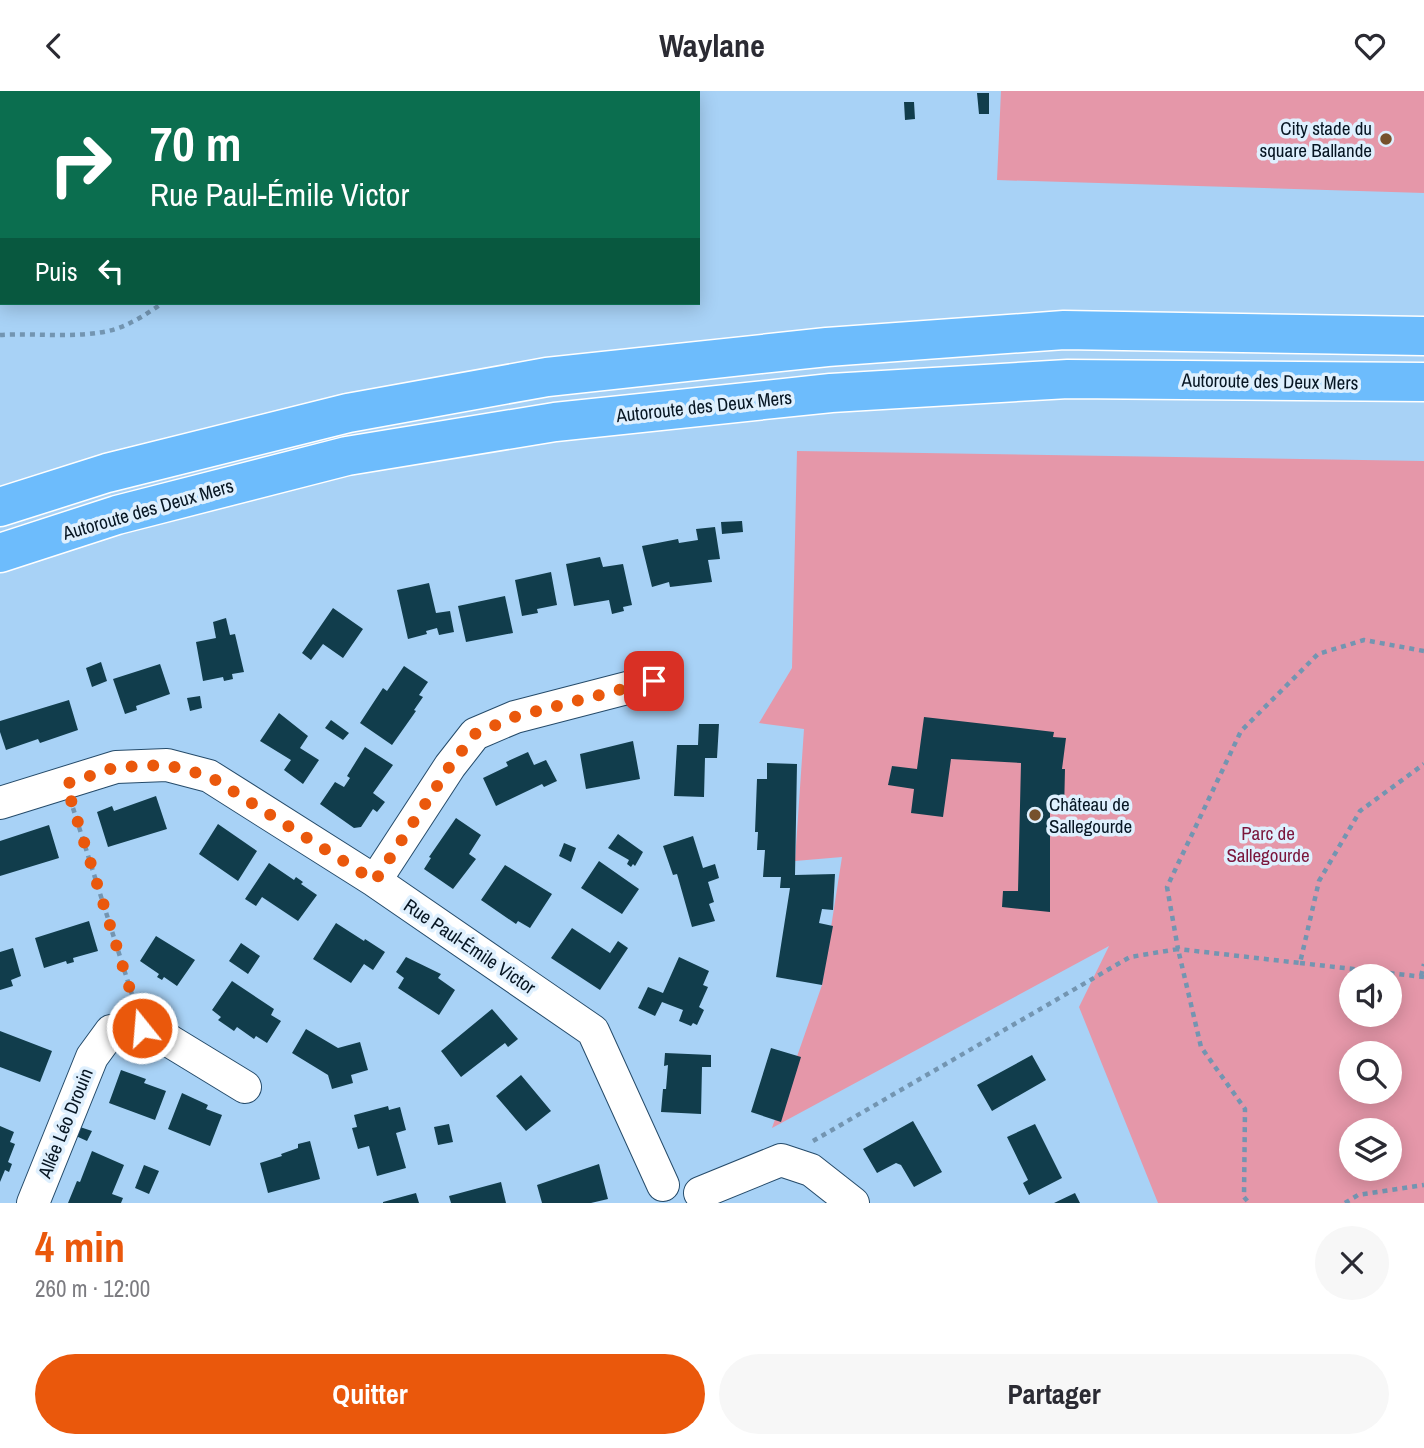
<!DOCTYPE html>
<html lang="fr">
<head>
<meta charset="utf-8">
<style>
  body { margin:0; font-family:"Archivo Narrow",sans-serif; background:#f7f7f7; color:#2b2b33; height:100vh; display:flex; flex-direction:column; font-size:26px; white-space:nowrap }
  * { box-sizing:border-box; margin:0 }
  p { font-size:23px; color:#7c7c81 }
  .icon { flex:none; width:38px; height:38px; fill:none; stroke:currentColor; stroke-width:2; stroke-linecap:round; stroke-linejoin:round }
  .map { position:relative; height:1112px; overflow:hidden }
  .details { display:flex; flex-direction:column; background:#fff; flex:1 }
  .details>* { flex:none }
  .hud { position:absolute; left:0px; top:0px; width:700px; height:214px; box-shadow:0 4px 18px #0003; background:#0b6e4f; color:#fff; overflow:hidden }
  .fabs { position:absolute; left:1339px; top:873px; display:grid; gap:14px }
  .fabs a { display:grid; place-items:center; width:63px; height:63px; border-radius:50%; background:#fff; box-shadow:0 4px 18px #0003; font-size:35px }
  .pin { position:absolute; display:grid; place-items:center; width:60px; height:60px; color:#fff; margin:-30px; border-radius:14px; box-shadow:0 4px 10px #0006 }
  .me { position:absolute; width:77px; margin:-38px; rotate:343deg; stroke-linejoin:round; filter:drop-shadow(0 0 5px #0008) }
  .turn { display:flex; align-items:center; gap:24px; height:147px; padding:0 35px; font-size:32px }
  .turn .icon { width:91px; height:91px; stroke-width:2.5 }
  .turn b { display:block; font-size:49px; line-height:60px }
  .then { display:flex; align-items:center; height:66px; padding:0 35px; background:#0003; gap:14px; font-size:26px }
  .round { display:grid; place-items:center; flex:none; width:74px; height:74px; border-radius:37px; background:#f7f7f7 }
  .headline { display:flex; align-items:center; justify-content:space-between; height:119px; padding:0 35px }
  h1 { font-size:42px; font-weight:800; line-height:52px; color:#ea580c }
  .primary-button { display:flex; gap:14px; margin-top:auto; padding:14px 35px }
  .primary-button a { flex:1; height:80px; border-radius:42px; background:#ea580c; color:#fff; font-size:28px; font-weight:800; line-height:80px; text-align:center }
  .primary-button a+a { background:#f7f7f7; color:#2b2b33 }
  header { display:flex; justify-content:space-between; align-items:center; height:91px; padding:0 35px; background:#fff; font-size:32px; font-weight:800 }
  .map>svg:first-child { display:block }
</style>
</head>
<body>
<header><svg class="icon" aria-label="back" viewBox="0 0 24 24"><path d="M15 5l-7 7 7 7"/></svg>Waylane<svg class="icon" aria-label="heart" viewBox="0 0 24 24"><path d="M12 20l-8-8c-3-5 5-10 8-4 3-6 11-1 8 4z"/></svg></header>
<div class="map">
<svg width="1424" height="1112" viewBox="0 0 1424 1112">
  <rect width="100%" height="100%" fill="#a8d2f6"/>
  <path fill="#e597a9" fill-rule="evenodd" d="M 1001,0 L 1424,0 L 1424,102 L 997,89 Z
    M 797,360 L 1424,370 L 1424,1112 L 1158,1112 L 1079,916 L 1109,855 L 772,1037 L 822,894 L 842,766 L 795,770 L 804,638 L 759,632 L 792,577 ZM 1351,886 L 1390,886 L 1390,924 L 1351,924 ZM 1351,962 L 1390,962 L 1390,1001 L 1351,1001 ZM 1351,1040 L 1390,1040 L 1390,1078 L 1351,1078 Z"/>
  <path fill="#113d4c" d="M 977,2 L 989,2 L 989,23 L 979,23 Z
    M 904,11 L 914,11 L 915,28 L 905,29 Z
    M 742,430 L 743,441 L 722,443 L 721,431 Z
    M 715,436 L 720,468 L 708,469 L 712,491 L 670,496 L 669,491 L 652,496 L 642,455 L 678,448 L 679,452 L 698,449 L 696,438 Z
    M 600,466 L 603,476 L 623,473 L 632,514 L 623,516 L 624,520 L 612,523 L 609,509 L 574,515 L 566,473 Z
    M 551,481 L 557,514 L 537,518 L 538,522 L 522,525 L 515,489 Z
    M 429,492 L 436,522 L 450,520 L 454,541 L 439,544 L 437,537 L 426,540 L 427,543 L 408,548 L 397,499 Z
    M 505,505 L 513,542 L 466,551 L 458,515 Z
    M 333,517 L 363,538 L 343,567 L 323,553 L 311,569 L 302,562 Z
    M 226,527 L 230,544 L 235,543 L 244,581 L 232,583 L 233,588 L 224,590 L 223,586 L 203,590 L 196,551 L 216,547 L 213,531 Z
    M 101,571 L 107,590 L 92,596 L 86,577 Z
    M 160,573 L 170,603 L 136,615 L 137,619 L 125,623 L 113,588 Z
    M 404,575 L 428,591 L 419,604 L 423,606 L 414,619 L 416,620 L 392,654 L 360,632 L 383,597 L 387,600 Z
    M 200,605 L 202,617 L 190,620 L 187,607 Z
    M 69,609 L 78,639 L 40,652 L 38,648 L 6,659 L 0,641 L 0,630 Z
    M 279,622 L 308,645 L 300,657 L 319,669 L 303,693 L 284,679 L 291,669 L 260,650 Z
    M 924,626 L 1054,641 L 1053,646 L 1066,647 L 1062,678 L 1065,678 L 1064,721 L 1050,720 L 1050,821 L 1002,816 L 1003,800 L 1018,800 L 1021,672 L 951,668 L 943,726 L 911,722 L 914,698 L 888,694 L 892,675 L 917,678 Z
    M 331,629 L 349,642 L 343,649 L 325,637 Z
    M 699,633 L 719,633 L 717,667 L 705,667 L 704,706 L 674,705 L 677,654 L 698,654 Z
    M 633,650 L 640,688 L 586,698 L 580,663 Z
    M 365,656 L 393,674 L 373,702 L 385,711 L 377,721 L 373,718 L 361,736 L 354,737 L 320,713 L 335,691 L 344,696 L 350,687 L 347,685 Z
    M 528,661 L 534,674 L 546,669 L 557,690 L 544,696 L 542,693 L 496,715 L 483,687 L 508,675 L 506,671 Z
    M 767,672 L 797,673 L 795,784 L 835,783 L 833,819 L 822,818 L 819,832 L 833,835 L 822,894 L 776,886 L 790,797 L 780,797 L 781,786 L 763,786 L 765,759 L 757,759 L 758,741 L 755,741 L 757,688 L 767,688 Z
    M 156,705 L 167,738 L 108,756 L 97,721 L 112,715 L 114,720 Z
    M 456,727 L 481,744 L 469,763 L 476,768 L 453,798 L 424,778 L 431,767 L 429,766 Z
    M 218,733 L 257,760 L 238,790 L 199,763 Z
    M 49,734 L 59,767 L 0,785 L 0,750 Z
    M 618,743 L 643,761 L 635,775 L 633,773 L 631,776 L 627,773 L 629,769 L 608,757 Z
    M 693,745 L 703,777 L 715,773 L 719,787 L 708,791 L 714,811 L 709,813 L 715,830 L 692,836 L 677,783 L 673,784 L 663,755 Z
    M 564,752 L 576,757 L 571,771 L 559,765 Z
    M 599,770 L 639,798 L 622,823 L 581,797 Z
    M 269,772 L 294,789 L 296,786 L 303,791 L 301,793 L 317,804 L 298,830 L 262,806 L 256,815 L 245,808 Z
    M 505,774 L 552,803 L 530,837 L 518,830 L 516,833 L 481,809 Z
    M 89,830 L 98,860 L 73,867 L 74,871 L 67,873 L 66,870 L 44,877 L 35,847 Z
    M 336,832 L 364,850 L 365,848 L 385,861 L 373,879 L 364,873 L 351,892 L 313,868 Z
    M 572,837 L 610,862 L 618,850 L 628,857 L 600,899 L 551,867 Z
    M 156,845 L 195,869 L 177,895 L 164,886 L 162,889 L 157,886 L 159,883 L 140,870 Z
    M 241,852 L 260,865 L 248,883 L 229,870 Z
    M 13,857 L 21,885 L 11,889 L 13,895 L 0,899 L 0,861 Z
    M 406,866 L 441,883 L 438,887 L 455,899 L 439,924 L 398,897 L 404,887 L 396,881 Z
    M 679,866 L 709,880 L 703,894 L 708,896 L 699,916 L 704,919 L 697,934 L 693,932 L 691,935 L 679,930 L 683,919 L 662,911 L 655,925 L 638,917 L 648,896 L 663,902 Z
    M 232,890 L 274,918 L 271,924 L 281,930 L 267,952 L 256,945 L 254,948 L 237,936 L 234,940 L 218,929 L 221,926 L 212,919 Z
    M 492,918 L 518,948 L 508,956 L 505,952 L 461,986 L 441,960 Z
    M 306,938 L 338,957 L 360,951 L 368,979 L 351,984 L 353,992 L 332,998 L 328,984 L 292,962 Z
    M 0,940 L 52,960 L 40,991 L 0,976 Z
    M 771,957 L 801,966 L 781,1031 L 751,1021 Z
    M 665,962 L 711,964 L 711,976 L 702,976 L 701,1023 L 661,1021 L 663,998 L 666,998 L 668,974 L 664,975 Z
    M 1032,964 L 1046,989 L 992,1020 L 977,994 Z
    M 121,979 L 146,988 L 144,992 L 166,1000 L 155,1029 L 109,1012 Z
    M 521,984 L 551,1020 L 526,1040 L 496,1005 Z
    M 182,1002 L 208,1014 L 206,1018 L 222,1024 L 210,1055 L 168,1038 Z
    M 388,1015 L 389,1019 L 400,1016 L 406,1039 L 396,1042 L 406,1077 L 377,1085 L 369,1055 L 358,1058 L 352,1037 L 357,1036 L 354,1024 Z
    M 913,1030 L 942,1081 L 914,1096 L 901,1074 L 896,1072 L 877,1082 L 863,1058 Z
    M 449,1033 L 453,1051 L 438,1054 L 434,1036 Z
    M 1035,1033 L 1062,1087 L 1029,1104 L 1023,1092 L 1028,1089 L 1007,1046 Z
    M 0,1035 L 14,1041 L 10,1051 L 15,1053 L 8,1071 L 12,1073 L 9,1081 L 5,1079 L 0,1091 Z
    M 80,1036 L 92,1040 L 87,1050 L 76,1045 Z
    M 310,1050 L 320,1088 L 268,1102 L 260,1072 L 282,1065 L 281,1063 L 298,1057 L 298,1053 Z
    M 92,1060 L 124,1074 L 112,1103 L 123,1107 L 121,1112 L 68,1112 L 77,1090 L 80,1091 Z
    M 599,1073 L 608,1108 L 591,1112 L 542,1112 L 537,1094 Z
    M 144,1074 L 159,1080 L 149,1103 L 135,1097 Z
    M 501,1091 L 506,1112 L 451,1112 L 449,1105 Z
    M 416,1102 L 419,1112 L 383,1112 L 383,1111 Z
    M 1075,1102 L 1080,1112 L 1054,1112 Z"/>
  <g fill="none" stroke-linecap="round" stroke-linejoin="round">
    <defs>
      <path id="minor" d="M 269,2 L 275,0
        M 0,146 L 2,151
        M 0,712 L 116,676 L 167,674 L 209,685 L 375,790 L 593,940 L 663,1094
        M 375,790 L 450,675 L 475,643 L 515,626 L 654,590
        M 700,1102 L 781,1069 L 811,1079 L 853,1112
        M 33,1112 L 92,966 L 111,940 L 142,937 L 168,949 L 245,996"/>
      <path id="highway" d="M 0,416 L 107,382 L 348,322 L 547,286 L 827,256 L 1064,239 L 1424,245
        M 0,462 L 117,424 L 347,365 L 555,331 L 831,302 L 1068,288 L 1424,291"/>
    </defs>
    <use href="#minor" stroke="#254b6a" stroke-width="34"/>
    <use href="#highway" stroke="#fff" stroke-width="41"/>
    <path stroke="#7395b1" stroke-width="4.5" stroke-dasharray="5 5" stroke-linecap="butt" d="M 63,0 L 64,2
      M 221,0 L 222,2
      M 0,82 L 2,82
      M 0,244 C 40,241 95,251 130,232 C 141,227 152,219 163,212
      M 1424,560 L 1364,549 L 1318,563 L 1241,640 L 1167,796 L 1178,858 L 1300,872 L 1319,790 L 1360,720 L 1424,673
      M 73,717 L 135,913
      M 1300,872 L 1424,886
      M 1421,885 L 1424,873
      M 813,1050 L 1130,866 L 1178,858 L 1201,956 L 1245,1018 L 1244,1106 L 1249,1112
      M 1345,1112 L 1358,1104 L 1424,1094"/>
    <use href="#minor" stroke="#fff" stroke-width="32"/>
    <use href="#highway" stroke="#6dbcfc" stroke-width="38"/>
  </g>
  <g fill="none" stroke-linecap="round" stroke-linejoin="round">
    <path stroke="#ea580c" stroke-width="12" stroke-dasharray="0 21.6" d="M 142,937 L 66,693 L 116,676 L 167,674 L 209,685 L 375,790 L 450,675 L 475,643 L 514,626 L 654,590"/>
  </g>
  <g fill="#76512c" stroke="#dff0fe" stroke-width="2.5">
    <circle cx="1386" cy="48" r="7"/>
    <circle cx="1035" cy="724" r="7"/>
  </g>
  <g text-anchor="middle" stroke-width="7" stroke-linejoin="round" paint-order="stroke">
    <g font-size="19" fill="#071623" stroke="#dff0fe" text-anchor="end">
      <text x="1372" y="44">City stade du<tspan x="1372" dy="22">square Ballande</tspan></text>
      <text x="1049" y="720" text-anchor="start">Château de<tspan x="1049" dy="22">Sallegourde</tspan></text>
    </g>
    <g font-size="19" fill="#071623" stroke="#dff0fe">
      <text transform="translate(1270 290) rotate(1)" y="7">Autoroute des Deux Mers</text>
      <text transform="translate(704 315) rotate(-6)" y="7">Autoroute des Deux Mers</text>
      <text transform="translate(148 418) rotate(-16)" y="7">Autoroute des Deux Mers</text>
      <text transform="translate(470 855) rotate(34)" y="7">Rue Paul-Émile Victor</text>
      <text transform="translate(65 1032) rotate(-68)" y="7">Allée Léo Drouin</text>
    </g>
    <g font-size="19" fill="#7b163c" stroke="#dff0fe">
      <text x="1268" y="749">Parc de<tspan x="1268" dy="22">Sallegourde</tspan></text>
    </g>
  </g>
</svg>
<div class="fabs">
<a><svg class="icon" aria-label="sound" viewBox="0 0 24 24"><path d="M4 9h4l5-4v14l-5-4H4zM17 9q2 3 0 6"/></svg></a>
<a><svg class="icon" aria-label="search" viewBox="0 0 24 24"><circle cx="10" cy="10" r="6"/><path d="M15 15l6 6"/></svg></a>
<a><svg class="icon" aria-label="layers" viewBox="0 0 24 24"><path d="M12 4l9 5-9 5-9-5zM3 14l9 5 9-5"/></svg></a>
</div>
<div class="pin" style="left:654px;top:590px;background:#d93025"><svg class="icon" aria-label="arrive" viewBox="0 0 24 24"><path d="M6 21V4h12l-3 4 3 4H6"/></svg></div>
<svg class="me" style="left:142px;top:937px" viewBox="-20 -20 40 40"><circle r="17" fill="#ea580c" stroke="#fff" stroke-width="3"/><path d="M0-11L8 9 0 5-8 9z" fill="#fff"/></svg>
<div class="hud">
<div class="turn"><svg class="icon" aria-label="right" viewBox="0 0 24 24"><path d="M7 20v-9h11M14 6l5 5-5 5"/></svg><div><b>70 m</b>Rue Paul-Émile Victor</div></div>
<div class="then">Puis<svg class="icon" aria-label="left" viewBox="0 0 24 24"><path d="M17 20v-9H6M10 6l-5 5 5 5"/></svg></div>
</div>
</div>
<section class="details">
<div class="headline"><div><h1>4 min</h1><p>260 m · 12:00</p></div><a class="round"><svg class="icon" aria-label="close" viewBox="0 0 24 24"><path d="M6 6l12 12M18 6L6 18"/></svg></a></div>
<div class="primary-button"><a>Quitter</a><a>Partager</a></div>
</section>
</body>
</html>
